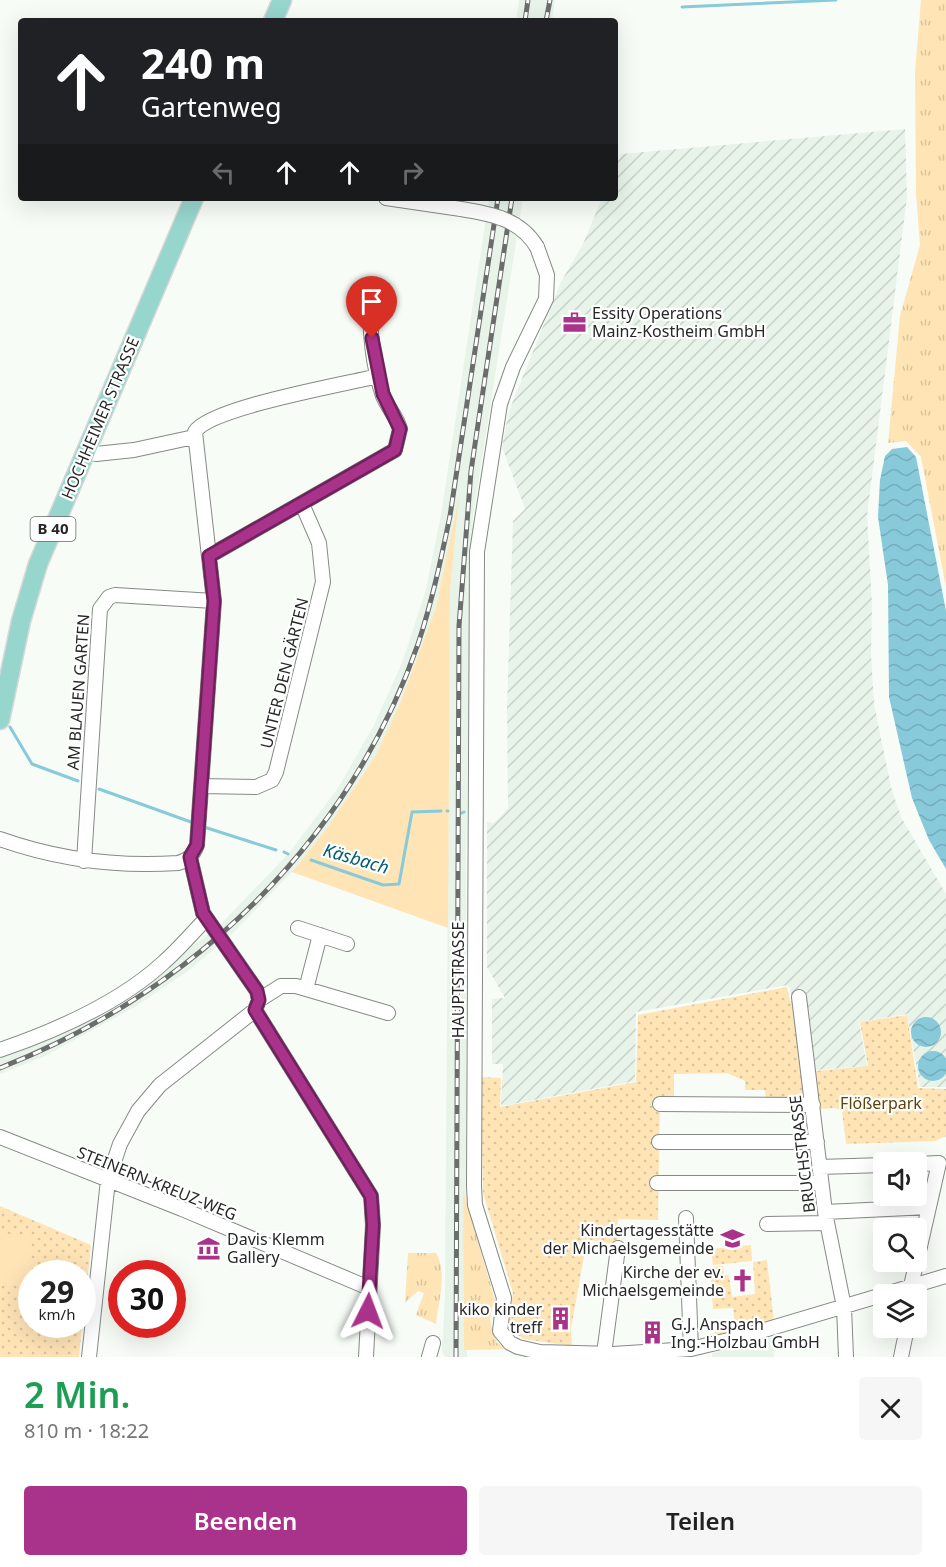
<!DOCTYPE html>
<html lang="de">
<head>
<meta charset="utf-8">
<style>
  body { margin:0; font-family:"Noto Sans",sans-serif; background:#f6f6f6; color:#222; height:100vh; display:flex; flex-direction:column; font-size:22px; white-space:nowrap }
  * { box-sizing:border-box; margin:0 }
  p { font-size:20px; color:#767676 }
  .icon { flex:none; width:33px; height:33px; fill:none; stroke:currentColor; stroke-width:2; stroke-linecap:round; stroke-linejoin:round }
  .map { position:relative; height:1357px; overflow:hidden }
  .side { display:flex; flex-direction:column; background:#fff; flex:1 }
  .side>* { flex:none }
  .hud { position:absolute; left:18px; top:18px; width:600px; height:183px; border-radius:6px; box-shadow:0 6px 24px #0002; background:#202124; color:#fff; overflow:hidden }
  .controls { position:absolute; left:873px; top:1152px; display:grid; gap:12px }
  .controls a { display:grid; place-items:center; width:54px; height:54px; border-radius:6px; background:#fff; box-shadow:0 6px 24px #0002; font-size:30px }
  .speed { position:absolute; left:18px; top:1260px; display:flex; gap:12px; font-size:30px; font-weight:700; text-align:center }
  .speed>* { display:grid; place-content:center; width:78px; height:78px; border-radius:50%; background:#fff; box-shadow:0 6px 24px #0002; line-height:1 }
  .speed small { font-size:15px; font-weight:400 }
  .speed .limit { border:9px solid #d22; background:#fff; color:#111 }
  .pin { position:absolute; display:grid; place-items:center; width:51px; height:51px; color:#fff; margin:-62px -26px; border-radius:50% 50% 50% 0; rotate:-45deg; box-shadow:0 0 6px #0007 }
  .pin .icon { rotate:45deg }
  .me { position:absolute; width:66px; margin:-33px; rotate:3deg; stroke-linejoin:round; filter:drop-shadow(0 0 4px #0008) }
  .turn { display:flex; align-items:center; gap:21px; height:126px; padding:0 24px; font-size:27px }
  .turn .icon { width:78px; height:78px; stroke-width:2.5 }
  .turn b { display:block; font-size:42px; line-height:51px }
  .lanes { display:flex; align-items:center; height:57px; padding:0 24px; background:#0003; justify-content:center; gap:30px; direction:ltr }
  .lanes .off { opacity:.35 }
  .round { display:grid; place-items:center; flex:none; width:63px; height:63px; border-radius:6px; background:#f6f6f6 }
  .headline { display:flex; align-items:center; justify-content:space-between; height:102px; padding:0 24px }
  h1 { font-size:36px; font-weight:600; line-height:45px; color:#1e9e55 }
  .primary-button { display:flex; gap:12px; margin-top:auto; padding:12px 24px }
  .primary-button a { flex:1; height:69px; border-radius:6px; background:#a9338a; color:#fff; font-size:24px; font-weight:600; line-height:69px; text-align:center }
  .primary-button a+a { background:#f6f6f6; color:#222 }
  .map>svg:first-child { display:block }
</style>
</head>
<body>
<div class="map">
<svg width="946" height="1357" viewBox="0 0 946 1357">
  <defs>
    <pattern id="industrial-furrows" width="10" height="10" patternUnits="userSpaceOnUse" patternTransform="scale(1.5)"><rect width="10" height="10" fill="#e8f4e9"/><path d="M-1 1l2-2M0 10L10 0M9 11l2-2" fill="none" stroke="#c7d1c8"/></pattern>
    <pattern id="grass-tufts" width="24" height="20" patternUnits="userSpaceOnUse" patternTransform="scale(1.5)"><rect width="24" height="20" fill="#ffe4b6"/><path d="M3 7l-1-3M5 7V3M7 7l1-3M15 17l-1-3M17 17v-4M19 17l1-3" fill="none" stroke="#dac49c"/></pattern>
    <pattern id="park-dots" width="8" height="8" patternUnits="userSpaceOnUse" patternTransform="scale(1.5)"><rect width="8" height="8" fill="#ffe4b6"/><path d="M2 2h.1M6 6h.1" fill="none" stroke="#dac49c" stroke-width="1.8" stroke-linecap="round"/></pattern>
    <pattern id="water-waves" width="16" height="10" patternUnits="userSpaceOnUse" patternTransform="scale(1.5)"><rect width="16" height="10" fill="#88c9da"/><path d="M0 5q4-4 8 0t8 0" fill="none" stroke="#75adbb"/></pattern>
  </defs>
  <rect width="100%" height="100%" fill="#f7fcf7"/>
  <path fill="#e8f4e9" d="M 519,0 L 555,0 L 552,21 L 516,21 Z
    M 489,198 L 523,198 L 473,516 L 466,854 L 467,1357 L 445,1357 L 442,1351 L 445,1295 L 450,591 L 458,504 L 436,607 L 401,701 L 376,755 L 327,828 L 292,872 L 234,932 L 188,971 L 135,1007 L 43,1057 L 0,1074 L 0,1054 L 62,1029 L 213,932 L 289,853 L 338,788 L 373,727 L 402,663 L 425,593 L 441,515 Z
    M 773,1337 L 774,1357 L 712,1357 L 712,1353 Z"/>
  <path fill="url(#industrial-furrows)" d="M 905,129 L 907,197 L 867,516 L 872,604 L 871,654 L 874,704 L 891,787 L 901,817 L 946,894 L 946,1087 L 920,1087 L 907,1014 L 859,1022 L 867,1066 L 815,1070 L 803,997 L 793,999 L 788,985 L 636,1012 L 635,1081 L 501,1106 L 503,1064 L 492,1064 L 492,999 L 505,998 L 487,967 L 487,822 L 494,823 L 508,808 L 507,708 L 513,521 L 525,509 L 502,447 L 509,411 L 561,282 L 583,244 L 602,198 L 615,198 L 615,169 L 621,154 Z"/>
  <path fill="url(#grass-tufts)" d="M 921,0 L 946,0 L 946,587 L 921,457 L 906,441 L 888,443 L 900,316 L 920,245 L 916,193 L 915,72 Z
    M 463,1190 L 495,1300 C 486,1323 492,1323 497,1343 L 511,1349 L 464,1350 Z
    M 408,1253 L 436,1253 C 448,1273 438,1302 436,1324 L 416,1315 L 424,1293 L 418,1291 L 405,1303 Z"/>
  <path fill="url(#park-dots)" d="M 787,987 L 790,1001 L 797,1001 L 809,1098 L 766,1100 L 765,1090 L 745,1090 L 745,1081 L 727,1073 L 674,1074 L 674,1101 L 660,1102 L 658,1220 L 618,1219 L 617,1245 L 587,1239 L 571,1329 L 572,1346 L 524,1339 L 513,1332 L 509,1320 L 513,1293 L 483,1193 L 481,1077 L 501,1078 L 500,1107 L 636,1082 L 638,1015 Z
    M 907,1015 L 918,1088 L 946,1089 L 946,1136 L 935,1141 L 846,1144 L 842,1111 L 835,1108 L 820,1109 L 815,1071 L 868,1066 L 860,1022 Z
    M 0,1206 L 91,1245 L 83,1324 L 82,1274 L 32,1274 L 32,1324 L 82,1325 L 79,1357 L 0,1357 Z
    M 751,1245 L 752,1261 L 713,1265 L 711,1249 Z
    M 767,1260 L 774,1321 L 715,1335 L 714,1327 L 735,1325 L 733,1308 L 713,1309 L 710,1267 L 723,1266 L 724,1275 L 729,1275 L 732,1297 L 755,1294 L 753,1262 Z"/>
  <path fill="#ffe4b6" d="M 459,496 L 450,591 L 448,928 L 292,872 L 327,828 L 376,755 L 401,701 L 436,607 Z
    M 0,1233 L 31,1236 L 27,1285 L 0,1283 Z"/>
  <path fill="url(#water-waves)" d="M 907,447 L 916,457 L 946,611 L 946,869 L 929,840 L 912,798 L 889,697 L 888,585 L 878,517 L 880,480 L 885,456 L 892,449 Z
    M911 1032a15 15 0 1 1 30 0a15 15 0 1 1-30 0Z
    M918 1066a15 15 0 1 1 30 0a15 15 0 1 1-30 0Z"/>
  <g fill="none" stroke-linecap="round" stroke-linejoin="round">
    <path stroke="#88c9da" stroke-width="3" d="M 682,7 L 836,0
      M 10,727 L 32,764 L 78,781
      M 99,789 L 191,822
      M 447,811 L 448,811
      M 462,813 L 464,812
      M 204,827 L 276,850
      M 284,852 L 288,854
      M 311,860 L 383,885 L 399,884 L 412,812 L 441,811"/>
    <defs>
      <path id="minor" d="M 386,198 L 461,209
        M 537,247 L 547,275 L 546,299 L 513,367 L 500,404 L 477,552 L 474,1186 L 475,1205 L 504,1298 L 500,1331 L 510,1343 L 518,1347 L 540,1352 L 613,1354 L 691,1349 L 741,1337 L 946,1276
        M 96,454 L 134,450 L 194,437
        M 209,556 L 395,450 L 400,429 C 397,417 388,408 383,396 C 373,367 369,331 371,301
        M 201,786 L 256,787 L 272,780 L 276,772 L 323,582 L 319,543 L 302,504
        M 0,839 C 59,860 116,867 178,863 C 189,860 193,855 197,845 L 214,601 L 195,432 C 208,408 346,384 378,376
        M 190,857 L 203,913 L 257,991 L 259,1000
        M 84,861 L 100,609 L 109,597 L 115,595 L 214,601
        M 298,928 L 347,944
        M 306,989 L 320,935
        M 799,997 L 825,1212 L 844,1307 L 846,1357
        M 255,1010 L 371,1196 L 373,1225 L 366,1357
        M 0,1050 C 55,1031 121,1002 164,962 C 179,949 192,933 206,919
        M 660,1104 L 813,1105
        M 0,1137 L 182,1209 L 369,1288
        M 659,1142 L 817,1142
        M 819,1167 L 884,1165
        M 657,1183 L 821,1183
        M 825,1212 L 929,1207
        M 686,1218 L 691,1349
        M 767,1224 L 827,1223
        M 912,1292 L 911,1286 L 939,1163 L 916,1164
        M 604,1354 L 618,1248
        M 89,1357 L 108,1180 L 120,1144 L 138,1111 L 160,1085 L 255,1010 L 259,1000 L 281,986 L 296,986 L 388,1013
        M 429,1357 L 433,1343
        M 901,1357 L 907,1328"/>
      <path id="major" d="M 273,21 L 282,0
        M 0,720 L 21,621 L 38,564 L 194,198"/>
    </defs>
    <use href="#minor" stroke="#858a85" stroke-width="16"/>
    <use href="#major" stroke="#d8d8d8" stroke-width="21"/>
    <use href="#minor" stroke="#fff" stroke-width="14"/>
    <use href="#major" stroke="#97d6cd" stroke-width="18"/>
    <defs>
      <path id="rail" d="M 525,21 L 528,0
        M 546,21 L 550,0
        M 0,1068 C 193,992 349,842 418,644 C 432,602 441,559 450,516 L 498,198
        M 456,1357 L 459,626 L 471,471 L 512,198"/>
    </defs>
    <use href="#rail" stroke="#6a6d6b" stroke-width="5"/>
    <use href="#rail" stroke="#fff" stroke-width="3" stroke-dasharray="9" stroke-linecap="butt"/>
    <defs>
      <path id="minor-bridge" d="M 461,209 C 492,214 520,219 537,247"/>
    </defs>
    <use href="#minor-bridge" stroke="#858a85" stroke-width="16" stroke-linecap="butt"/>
    <use href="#minor-bridge" stroke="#fff" stroke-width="14"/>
  </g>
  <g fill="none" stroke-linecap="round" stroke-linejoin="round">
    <defs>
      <path id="route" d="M 368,1311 L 373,1225 L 371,1196 L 255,1010 L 259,1000 L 257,991 L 203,913 L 190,857 L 197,845 L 214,601 L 209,556 L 395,450 L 400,429 L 383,394 L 372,338"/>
    </defs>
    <use href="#route" stroke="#6e215a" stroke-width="15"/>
    <use href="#route" stroke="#a9338a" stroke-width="10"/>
  </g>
  <defs>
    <symbol id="office-bare" viewBox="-9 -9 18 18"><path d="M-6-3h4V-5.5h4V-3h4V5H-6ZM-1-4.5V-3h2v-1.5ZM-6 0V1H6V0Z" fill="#a9338a" stroke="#fff" stroke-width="2.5" paint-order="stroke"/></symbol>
    <symbol id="school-bare" viewBox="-9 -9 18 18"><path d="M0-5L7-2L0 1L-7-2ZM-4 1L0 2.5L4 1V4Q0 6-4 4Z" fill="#a9338a" stroke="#fff" stroke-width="2.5" paint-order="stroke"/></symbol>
    <symbol id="museum-bare" viewBox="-9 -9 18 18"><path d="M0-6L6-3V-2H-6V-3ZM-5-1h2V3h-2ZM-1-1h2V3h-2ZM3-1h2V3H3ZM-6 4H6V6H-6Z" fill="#a9338a" stroke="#fff" stroke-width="2.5" paint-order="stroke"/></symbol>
    <symbol id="church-bare" viewBox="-9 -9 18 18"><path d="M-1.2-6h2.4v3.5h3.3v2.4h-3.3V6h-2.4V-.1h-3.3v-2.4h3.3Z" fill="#a9338a" stroke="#fff" stroke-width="2.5" paint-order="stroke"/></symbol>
    <symbol id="building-bare" viewBox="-9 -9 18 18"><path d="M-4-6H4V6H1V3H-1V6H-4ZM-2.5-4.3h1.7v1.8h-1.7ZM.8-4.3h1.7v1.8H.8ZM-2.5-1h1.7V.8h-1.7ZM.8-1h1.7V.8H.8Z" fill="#a9338a" stroke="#fff" stroke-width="2.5" paint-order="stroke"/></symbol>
  </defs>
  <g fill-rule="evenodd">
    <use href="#office-bare" x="558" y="306" width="33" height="33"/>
    <use href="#school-bare" x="716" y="1222" width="33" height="33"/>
    <use href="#museum-bare" x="192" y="1232" width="33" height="33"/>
    <use href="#church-bare" x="726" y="1264" width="33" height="33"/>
    <use href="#building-bare" x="544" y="1302" width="33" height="33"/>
    <use href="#building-bare" x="636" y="1316" width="33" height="33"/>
  </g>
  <g text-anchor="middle" stroke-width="4.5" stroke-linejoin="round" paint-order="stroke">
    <rect fill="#fff" stroke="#676868" stroke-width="1.5" x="30.5" y="517" width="45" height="24" rx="4.5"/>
    <g font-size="15" font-weight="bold" fill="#262827">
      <text x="53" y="534">B 40</text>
    </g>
    <g font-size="16" fill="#262827" stroke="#fff" text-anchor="start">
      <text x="592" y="319">Essity Operations<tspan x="592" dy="18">Mainz-Kostheim GmbH</tspan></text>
      <text x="714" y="1236" text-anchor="end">Kindertagesstätte<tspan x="714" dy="18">der Michaelsgemeinde</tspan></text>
      <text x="227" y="1245">Davis Klemm<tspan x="227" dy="18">Gallery</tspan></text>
      <text x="724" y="1278" text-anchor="end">Kirche der ev.<tspan x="724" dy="18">Michaelsgemeinde</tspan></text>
      <text x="542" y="1315" text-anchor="end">kiko kinder<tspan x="542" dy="18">treff</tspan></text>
      <text x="671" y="1330">G.J. Anspach<tspan x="671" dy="18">Ing.-Holzbau GmbH</tspan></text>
    </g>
    <g font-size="16" fill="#262827" stroke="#fff">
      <text transform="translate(100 418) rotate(-67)" y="6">HOCHHEIMER STRASSE</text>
      <text transform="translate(284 673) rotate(-76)" y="6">UNTER DEN GÄRTEN</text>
      <text transform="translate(78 692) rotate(-86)" y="6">AM BLAUEN GARTEN</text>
      <text transform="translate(458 980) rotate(-90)" y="6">HAUPTSTRASSE</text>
      <text transform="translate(802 1154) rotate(-97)" y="6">BRUCHSTRASSE</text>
      <text transform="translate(157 1183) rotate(22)" y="6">STEINERN-KREUZ-WEG</text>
    </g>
    <g font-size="16" fill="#5e4306" stroke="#fff">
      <text x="881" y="1109">Flößerpark</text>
    </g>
    <g font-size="18" font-style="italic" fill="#006071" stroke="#fff">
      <text transform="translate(356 859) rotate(16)" y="6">Käsbach</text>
    </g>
  </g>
</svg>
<div class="controls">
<a><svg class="icon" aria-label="sound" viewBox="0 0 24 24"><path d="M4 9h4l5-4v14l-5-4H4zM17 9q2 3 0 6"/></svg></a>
<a><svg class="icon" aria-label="search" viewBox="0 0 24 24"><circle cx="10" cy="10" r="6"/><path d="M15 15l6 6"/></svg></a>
<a><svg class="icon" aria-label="layers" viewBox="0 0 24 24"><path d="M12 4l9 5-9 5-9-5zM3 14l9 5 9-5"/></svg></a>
</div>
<div class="speed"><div>29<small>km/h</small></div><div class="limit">30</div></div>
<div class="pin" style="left:372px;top:338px;background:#d93025"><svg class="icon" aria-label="arrive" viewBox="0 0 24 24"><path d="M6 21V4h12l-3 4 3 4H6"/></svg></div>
<svg class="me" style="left:368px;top:1311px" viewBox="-20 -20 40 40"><path d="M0-17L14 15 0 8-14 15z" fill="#a9338a" stroke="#fff" stroke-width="4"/></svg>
<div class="hud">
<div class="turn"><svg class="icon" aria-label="ahead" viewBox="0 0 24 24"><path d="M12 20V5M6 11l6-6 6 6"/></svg><div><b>240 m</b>Gartenweg</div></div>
<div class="lanes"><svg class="icon off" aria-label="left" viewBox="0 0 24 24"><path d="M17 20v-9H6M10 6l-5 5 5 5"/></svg><svg class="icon" aria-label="ahead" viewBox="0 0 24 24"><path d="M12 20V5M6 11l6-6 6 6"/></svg><svg class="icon" aria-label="ahead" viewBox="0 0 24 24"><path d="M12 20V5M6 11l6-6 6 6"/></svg><svg class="icon off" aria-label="right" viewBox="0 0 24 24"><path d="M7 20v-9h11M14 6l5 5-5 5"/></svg></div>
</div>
</div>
<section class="side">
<div class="headline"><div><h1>2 Min.</h1><p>810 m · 18:22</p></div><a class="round"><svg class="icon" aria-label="close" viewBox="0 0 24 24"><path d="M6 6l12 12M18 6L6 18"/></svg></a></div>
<div class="primary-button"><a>Beenden</a><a>Teilen</a></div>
</section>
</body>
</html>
